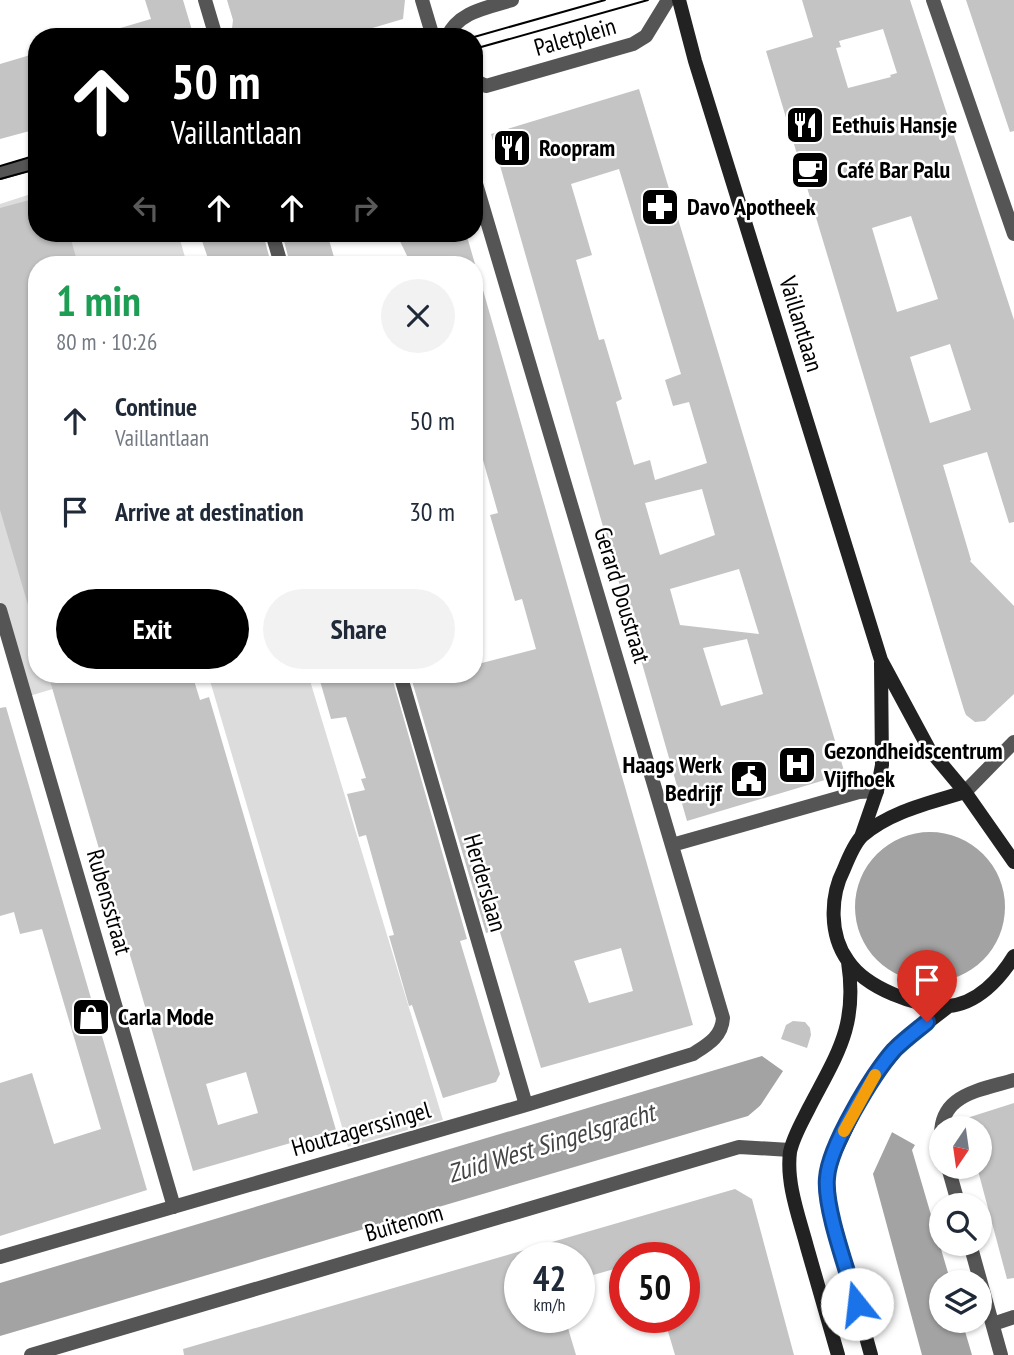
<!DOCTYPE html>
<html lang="en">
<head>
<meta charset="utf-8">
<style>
  body { margin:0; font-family:"PT Sans Narrow",sans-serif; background:#f2f2f3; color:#1f2937; height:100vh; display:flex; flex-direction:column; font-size:26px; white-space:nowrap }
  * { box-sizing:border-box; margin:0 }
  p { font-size:23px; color:#747a83 }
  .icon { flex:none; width:38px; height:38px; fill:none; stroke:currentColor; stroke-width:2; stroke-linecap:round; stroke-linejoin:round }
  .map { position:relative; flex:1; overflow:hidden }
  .drawer { position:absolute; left:28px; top:256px; width:455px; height:427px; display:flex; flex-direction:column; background:#fff; border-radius:28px; box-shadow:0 2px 5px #0004 }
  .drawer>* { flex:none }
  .top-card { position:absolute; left:28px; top:28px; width:455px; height:214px; border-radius:28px; box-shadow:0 2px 5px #0004; background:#000; color:#fff; overflow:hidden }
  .needle { width:46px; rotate:193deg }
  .fabs { position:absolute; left:929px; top:1116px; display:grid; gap:14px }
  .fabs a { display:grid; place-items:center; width:63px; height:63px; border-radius:50%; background:#fff; box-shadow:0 2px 5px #0004; font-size:35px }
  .speed { position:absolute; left:504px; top:1242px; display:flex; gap:14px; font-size:35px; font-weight:700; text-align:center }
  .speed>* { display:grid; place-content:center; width:91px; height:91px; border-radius:50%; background:#fff; box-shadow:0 2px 5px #0004; line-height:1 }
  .speed small { font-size:18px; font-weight:400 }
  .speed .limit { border:10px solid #d22; background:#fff; color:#111 }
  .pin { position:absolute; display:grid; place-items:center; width:60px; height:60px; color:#fff; margin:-72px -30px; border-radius:50% 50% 50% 0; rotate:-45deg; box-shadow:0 0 7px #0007 }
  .pin .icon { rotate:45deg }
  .me { position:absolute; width:77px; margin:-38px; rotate:344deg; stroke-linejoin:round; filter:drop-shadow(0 0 5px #0008) }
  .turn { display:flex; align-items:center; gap:24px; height:147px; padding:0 28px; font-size:32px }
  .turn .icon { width:91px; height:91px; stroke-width:2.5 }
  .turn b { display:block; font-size:49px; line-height:60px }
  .lanes { display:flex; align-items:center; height:66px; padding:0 28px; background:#0003; justify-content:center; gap:35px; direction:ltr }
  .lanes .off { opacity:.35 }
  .round { display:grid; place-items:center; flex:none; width:74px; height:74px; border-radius:37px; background:#f2f2f3 }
  .overview { display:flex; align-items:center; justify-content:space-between; height:119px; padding:0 28px }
  h1 { font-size:42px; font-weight:700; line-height:52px; color:#1e9e55 }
  .button { display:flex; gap:14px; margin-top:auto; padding:14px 28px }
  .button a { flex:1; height:80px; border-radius:42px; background:#000; color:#fff; font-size:28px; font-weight:700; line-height:80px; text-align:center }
  .button a+a { background:#f2f2f3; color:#1f2937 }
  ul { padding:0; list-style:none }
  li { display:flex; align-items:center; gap:21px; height:91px; padding:0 28px }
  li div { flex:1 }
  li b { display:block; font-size:26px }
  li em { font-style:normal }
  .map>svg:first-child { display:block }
</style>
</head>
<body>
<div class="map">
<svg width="1014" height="1355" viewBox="0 0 1014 1355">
  <rect width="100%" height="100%" fill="#fff"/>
  <path fill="#dcdcdc" d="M 37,192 L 37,233 L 178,233 L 187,264 L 37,264 L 37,674 L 103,674 L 26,697 L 0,601 L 0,204 Z
    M 208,674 L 308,674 L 443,1120 L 348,1147 Z"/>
  <path fill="#a3a3a3" d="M855 907a75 75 0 1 1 150 0a75 75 0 1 1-150 0Z
    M 762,1056 L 783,1071 L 915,1145 L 912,1150 L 951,1283 L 942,1283 L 942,1321 L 962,1321 L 972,1355 L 922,1355 L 873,1174 L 761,1105 L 748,1116 L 0,1336 L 0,1283 Z"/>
  <path fill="#fff" d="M 785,1068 L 893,1130 L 872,1176 L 762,1109 L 758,1109 Z"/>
  <path fill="#c4c4c4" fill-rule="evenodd" d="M 145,0 L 183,0 L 194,37 L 111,37 L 110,31 L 151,19 Z
    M 227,0 L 405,0 L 403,19 L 342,37 L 231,37 L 233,20 Z
    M 802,0 L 910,0 L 1014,320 L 1014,522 L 1009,523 L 987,452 L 943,465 L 971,560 L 970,561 L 1014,606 L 1014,694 L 985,721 L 975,722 L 966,715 L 964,710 L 766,51 L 813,37 ZM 883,29 L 897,73 L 890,75 L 891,77 L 848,88 L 836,48 L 841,47 L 839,41 ZM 911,216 L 938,299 L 897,312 L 872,228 ZM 950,344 L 971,410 L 930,423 L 910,357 Z
    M 966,0 L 1014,0 L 1014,131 L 1010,132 Z
    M 37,53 L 37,129 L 0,139 L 0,64 Z
    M 639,89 L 845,774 L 687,821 L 491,134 ZM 619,169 L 681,374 L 665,380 L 673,406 L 689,402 L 707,463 L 655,480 L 650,460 L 634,465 L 616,402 L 622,399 L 604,339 L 599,340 L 576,260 L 592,255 L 571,184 ZM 702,489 L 715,535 L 660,555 L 645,503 ZM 739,569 L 759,634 L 680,625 L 670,589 ZM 747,639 L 763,694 L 721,706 L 703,648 Z
    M 37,198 L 37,233 L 69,233 L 78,264 L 37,264 L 37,615 L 31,615 L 0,510 L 0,208 Z
    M 226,233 L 263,233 L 271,264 L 210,264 L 202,241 Z
    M 282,233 L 327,233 L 336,264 L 290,264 Z
    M 396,233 L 466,233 L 475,264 L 411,264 Z
    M 481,283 L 693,1025 L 541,1068 L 499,929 L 486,933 L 410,674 L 474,674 L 474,665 L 536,649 L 522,599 L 515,601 L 490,515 L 498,513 L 481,453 L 474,455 L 474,284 ZM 621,948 L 633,991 L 589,1003 L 574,961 Z
    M 48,674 L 192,674 L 200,700 L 209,697 L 336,1130 L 193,1171 ZM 246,1072 L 258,1113 L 218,1125 L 206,1084 Z
    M 318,674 L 391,674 L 467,939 L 460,941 L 500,1074 L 496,1082 L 443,1098 L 412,1005 L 409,1006 L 389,936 L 394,935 L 366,835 L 359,837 L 347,794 L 365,790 L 361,779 L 366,778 L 346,717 L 331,719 Z
    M 6,707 L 147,1190 L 0,1236 L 0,1083 L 32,1073 L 54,1144 L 101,1129 L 42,929 L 20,934 L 14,912 L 0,916 L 0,708 Z
    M 793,1021 L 805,1022 L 810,1028 L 811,1035 L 807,1048 L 781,1039 L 786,1025 Z
    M 1014,1103 L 1014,1278 L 1007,1279 L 977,1167 L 980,1167 L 980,1129 L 966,1129 L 966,1127 L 970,1117 Z
    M 735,1189 L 752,1199 L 794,1355 L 675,1355 L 664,1318 L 684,1318 L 684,1258 L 625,1258 L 625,1266 L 579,1279 L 579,1258 L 520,1258 L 520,1318 L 565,1318 L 576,1355 L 184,1355 L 183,1349 Z"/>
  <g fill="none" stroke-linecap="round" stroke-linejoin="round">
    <path stroke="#555" stroke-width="14" d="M 205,0 L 216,37
      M 422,0 L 433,37
      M 933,0 L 1014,234
      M 447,37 C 459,11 487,8 512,0
      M 474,80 L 486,86 L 633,44 L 646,36 L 668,0
      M 0,173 L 37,162
      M 272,233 L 281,264
      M 0,610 L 174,1207
      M 400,674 L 526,1105
      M 965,792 L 1014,742
      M 672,845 L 859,792 L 877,791
      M 942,1146 C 934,1095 977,1091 1014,1080
      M 948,1167 L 959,1206
      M 970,1244 L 1001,1355
      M 0,1257 L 526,1105 L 693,1054 C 707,1045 722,1037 723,1018 L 474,177
      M 993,1324 L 1014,1317
      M 31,1355 L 739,1147 L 790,1150"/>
    <path stroke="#222" stroke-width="14" d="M 679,0 L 695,61 L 881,660 L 929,749 L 965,792 L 1014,862
      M 965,792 C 930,803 891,811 862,836 C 854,844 848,859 844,869 C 830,896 829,935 848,961 C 866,988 916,1007 948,1006 C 977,1004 1000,979 1014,956
      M 861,837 L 877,791 L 882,765 L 881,663
      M 838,1355 C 828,1319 817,1283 807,1247 C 799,1217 786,1183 790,1152 C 793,1137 802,1122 809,1108 C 837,1054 858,1026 848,962
      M 871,1355 L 828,1201 L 827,1177 L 834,1154 L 856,1108 L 875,1075 L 906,1039 L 949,1006"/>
    <path stroke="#000" stroke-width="2" d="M 474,37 L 605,0
      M 474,49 L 648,0
      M 0,166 L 37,155
      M 0,179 L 37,169"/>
  </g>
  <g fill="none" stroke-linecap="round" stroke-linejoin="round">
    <defs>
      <path id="route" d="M 857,1304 C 848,1272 824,1208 827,1178 C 829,1146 873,1074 894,1050 C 904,1040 916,1031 927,1022"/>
    </defs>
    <use href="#route" stroke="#114b97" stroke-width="18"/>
    <use href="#route" stroke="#1a73e8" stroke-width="12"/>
    <path stroke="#f59e0b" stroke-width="12" d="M 844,1131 L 875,1075"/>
  </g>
  <defs>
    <symbol id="restaurant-square" viewBox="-11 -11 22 22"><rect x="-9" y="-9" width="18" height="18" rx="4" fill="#000" stroke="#fff"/><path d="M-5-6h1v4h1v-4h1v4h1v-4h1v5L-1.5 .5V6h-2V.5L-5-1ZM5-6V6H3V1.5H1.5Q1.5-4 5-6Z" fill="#fff"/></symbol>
    <symbol id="cafe-square" viewBox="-11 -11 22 22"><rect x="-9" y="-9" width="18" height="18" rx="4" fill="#000" stroke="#fff"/><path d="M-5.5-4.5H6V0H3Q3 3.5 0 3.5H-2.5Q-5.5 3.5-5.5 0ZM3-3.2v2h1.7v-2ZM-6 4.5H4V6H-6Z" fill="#fff"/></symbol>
    <symbol id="pharmacy-square" viewBox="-11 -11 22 22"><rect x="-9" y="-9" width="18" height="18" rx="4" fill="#000" stroke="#fff"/><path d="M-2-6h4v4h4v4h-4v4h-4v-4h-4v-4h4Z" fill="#fff"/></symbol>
    <symbol id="hospital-square" viewBox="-11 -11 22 22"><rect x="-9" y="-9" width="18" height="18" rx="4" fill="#000" stroke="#fff"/><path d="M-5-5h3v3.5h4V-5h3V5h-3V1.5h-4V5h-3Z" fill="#fff"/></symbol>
    <symbol id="civic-square" viewBox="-11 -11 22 22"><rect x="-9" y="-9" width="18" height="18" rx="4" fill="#000" stroke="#fff"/><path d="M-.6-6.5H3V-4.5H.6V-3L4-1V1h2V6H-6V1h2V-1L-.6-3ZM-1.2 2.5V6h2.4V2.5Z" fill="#fff"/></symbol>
    <symbol id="shop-square" viewBox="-11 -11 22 22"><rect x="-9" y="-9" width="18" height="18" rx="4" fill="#000" stroke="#fff"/><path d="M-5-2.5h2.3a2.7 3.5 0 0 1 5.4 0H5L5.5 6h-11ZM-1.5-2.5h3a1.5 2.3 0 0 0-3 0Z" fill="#fff"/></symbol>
  </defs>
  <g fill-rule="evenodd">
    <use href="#restaurant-square" x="783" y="103" width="44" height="44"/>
    <use href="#restaurant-square" x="490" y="126" width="44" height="44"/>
    <use href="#cafe-square" x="788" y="148" width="44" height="44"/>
    <use href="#pharmacy-square" x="638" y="185" width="44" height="44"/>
    <use href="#hospital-square" x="775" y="743" width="44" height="44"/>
    <use href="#civic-square" x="727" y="757" width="44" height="44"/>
    <use href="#shop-square" x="69" y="995" width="44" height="44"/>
  </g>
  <g text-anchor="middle" stroke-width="5" stroke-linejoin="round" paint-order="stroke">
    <g font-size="24" fill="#000" stroke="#fff">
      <text transform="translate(575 37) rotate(-16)" y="8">Paletplein</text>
      <text transform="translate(801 324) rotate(73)" y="8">Vaillantlaan</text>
      <text transform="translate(622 595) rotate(73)" y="8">Gerard Doustraat</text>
      <text transform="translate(485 883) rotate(74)" y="8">Herderslaan</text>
      <text transform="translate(109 902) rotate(74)" y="8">Rubensstraat</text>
      <text transform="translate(361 1129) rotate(-16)" y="8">Houtzagerssingel</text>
      <text transform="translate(404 1223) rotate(-16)" y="8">Buitenom</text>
    </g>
    <g font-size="24" font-weight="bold" fill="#000" stroke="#fff" text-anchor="start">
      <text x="832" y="133">Eethuis Hansje</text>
      <text x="539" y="156">Roopram</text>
      <text x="837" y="178">Café Bar Palu</text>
      <text x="687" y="215">Davo Apotheek</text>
      <text x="824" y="759">Gezondheidscentrum<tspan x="824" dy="28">Vijfhoek</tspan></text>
      <text x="722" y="773" text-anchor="end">Haags Werk<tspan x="722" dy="28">Bedrijf</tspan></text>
      <text x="118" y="1025">Carla Mode</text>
    </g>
    <g font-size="26" font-style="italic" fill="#444" stroke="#fff">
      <text transform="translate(551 1143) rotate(-17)" y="9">Zuid West Singelsgracht</text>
    </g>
  </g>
</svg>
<div class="fabs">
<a><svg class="needle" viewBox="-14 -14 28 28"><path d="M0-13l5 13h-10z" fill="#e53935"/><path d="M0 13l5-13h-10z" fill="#747a83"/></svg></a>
<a><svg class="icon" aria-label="search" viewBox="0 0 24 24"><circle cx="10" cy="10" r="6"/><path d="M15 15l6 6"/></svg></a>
<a><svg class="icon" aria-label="layers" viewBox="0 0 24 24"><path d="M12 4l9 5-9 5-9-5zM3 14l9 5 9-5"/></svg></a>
</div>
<div class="speed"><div>42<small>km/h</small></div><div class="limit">50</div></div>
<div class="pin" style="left:927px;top:1022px;background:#d93025"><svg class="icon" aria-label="arrive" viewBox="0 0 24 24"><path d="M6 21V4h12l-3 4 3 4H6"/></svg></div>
<svg class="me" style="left:857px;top:1304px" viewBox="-20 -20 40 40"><circle r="19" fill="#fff"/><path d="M0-13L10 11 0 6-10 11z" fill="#1a73e8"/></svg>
<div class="top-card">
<div class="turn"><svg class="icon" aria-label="ahead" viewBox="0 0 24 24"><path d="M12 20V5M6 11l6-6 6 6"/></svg><div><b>50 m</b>Vaillantlaan</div></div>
<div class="lanes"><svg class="icon off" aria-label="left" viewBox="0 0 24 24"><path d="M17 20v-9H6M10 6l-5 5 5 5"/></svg><svg class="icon" aria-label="ahead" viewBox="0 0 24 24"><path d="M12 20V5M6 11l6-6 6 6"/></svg><svg class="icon" aria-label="ahead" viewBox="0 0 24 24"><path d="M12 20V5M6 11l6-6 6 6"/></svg><svg class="icon off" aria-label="right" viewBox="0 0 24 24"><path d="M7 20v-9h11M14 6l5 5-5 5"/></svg></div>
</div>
<section class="drawer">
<div class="overview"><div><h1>1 min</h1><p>80 m · 10:26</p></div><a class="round"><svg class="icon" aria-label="close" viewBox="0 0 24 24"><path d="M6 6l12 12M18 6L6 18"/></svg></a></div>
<ul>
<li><svg class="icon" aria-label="ahead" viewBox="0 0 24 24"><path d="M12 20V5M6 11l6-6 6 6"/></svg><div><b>Continue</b><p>Vaillantlaan</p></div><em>50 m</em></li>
<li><svg class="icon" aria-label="arrive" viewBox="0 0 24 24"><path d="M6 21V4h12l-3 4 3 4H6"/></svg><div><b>Arrive at destination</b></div><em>30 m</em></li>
</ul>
<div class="button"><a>Exit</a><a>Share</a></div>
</section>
</div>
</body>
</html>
